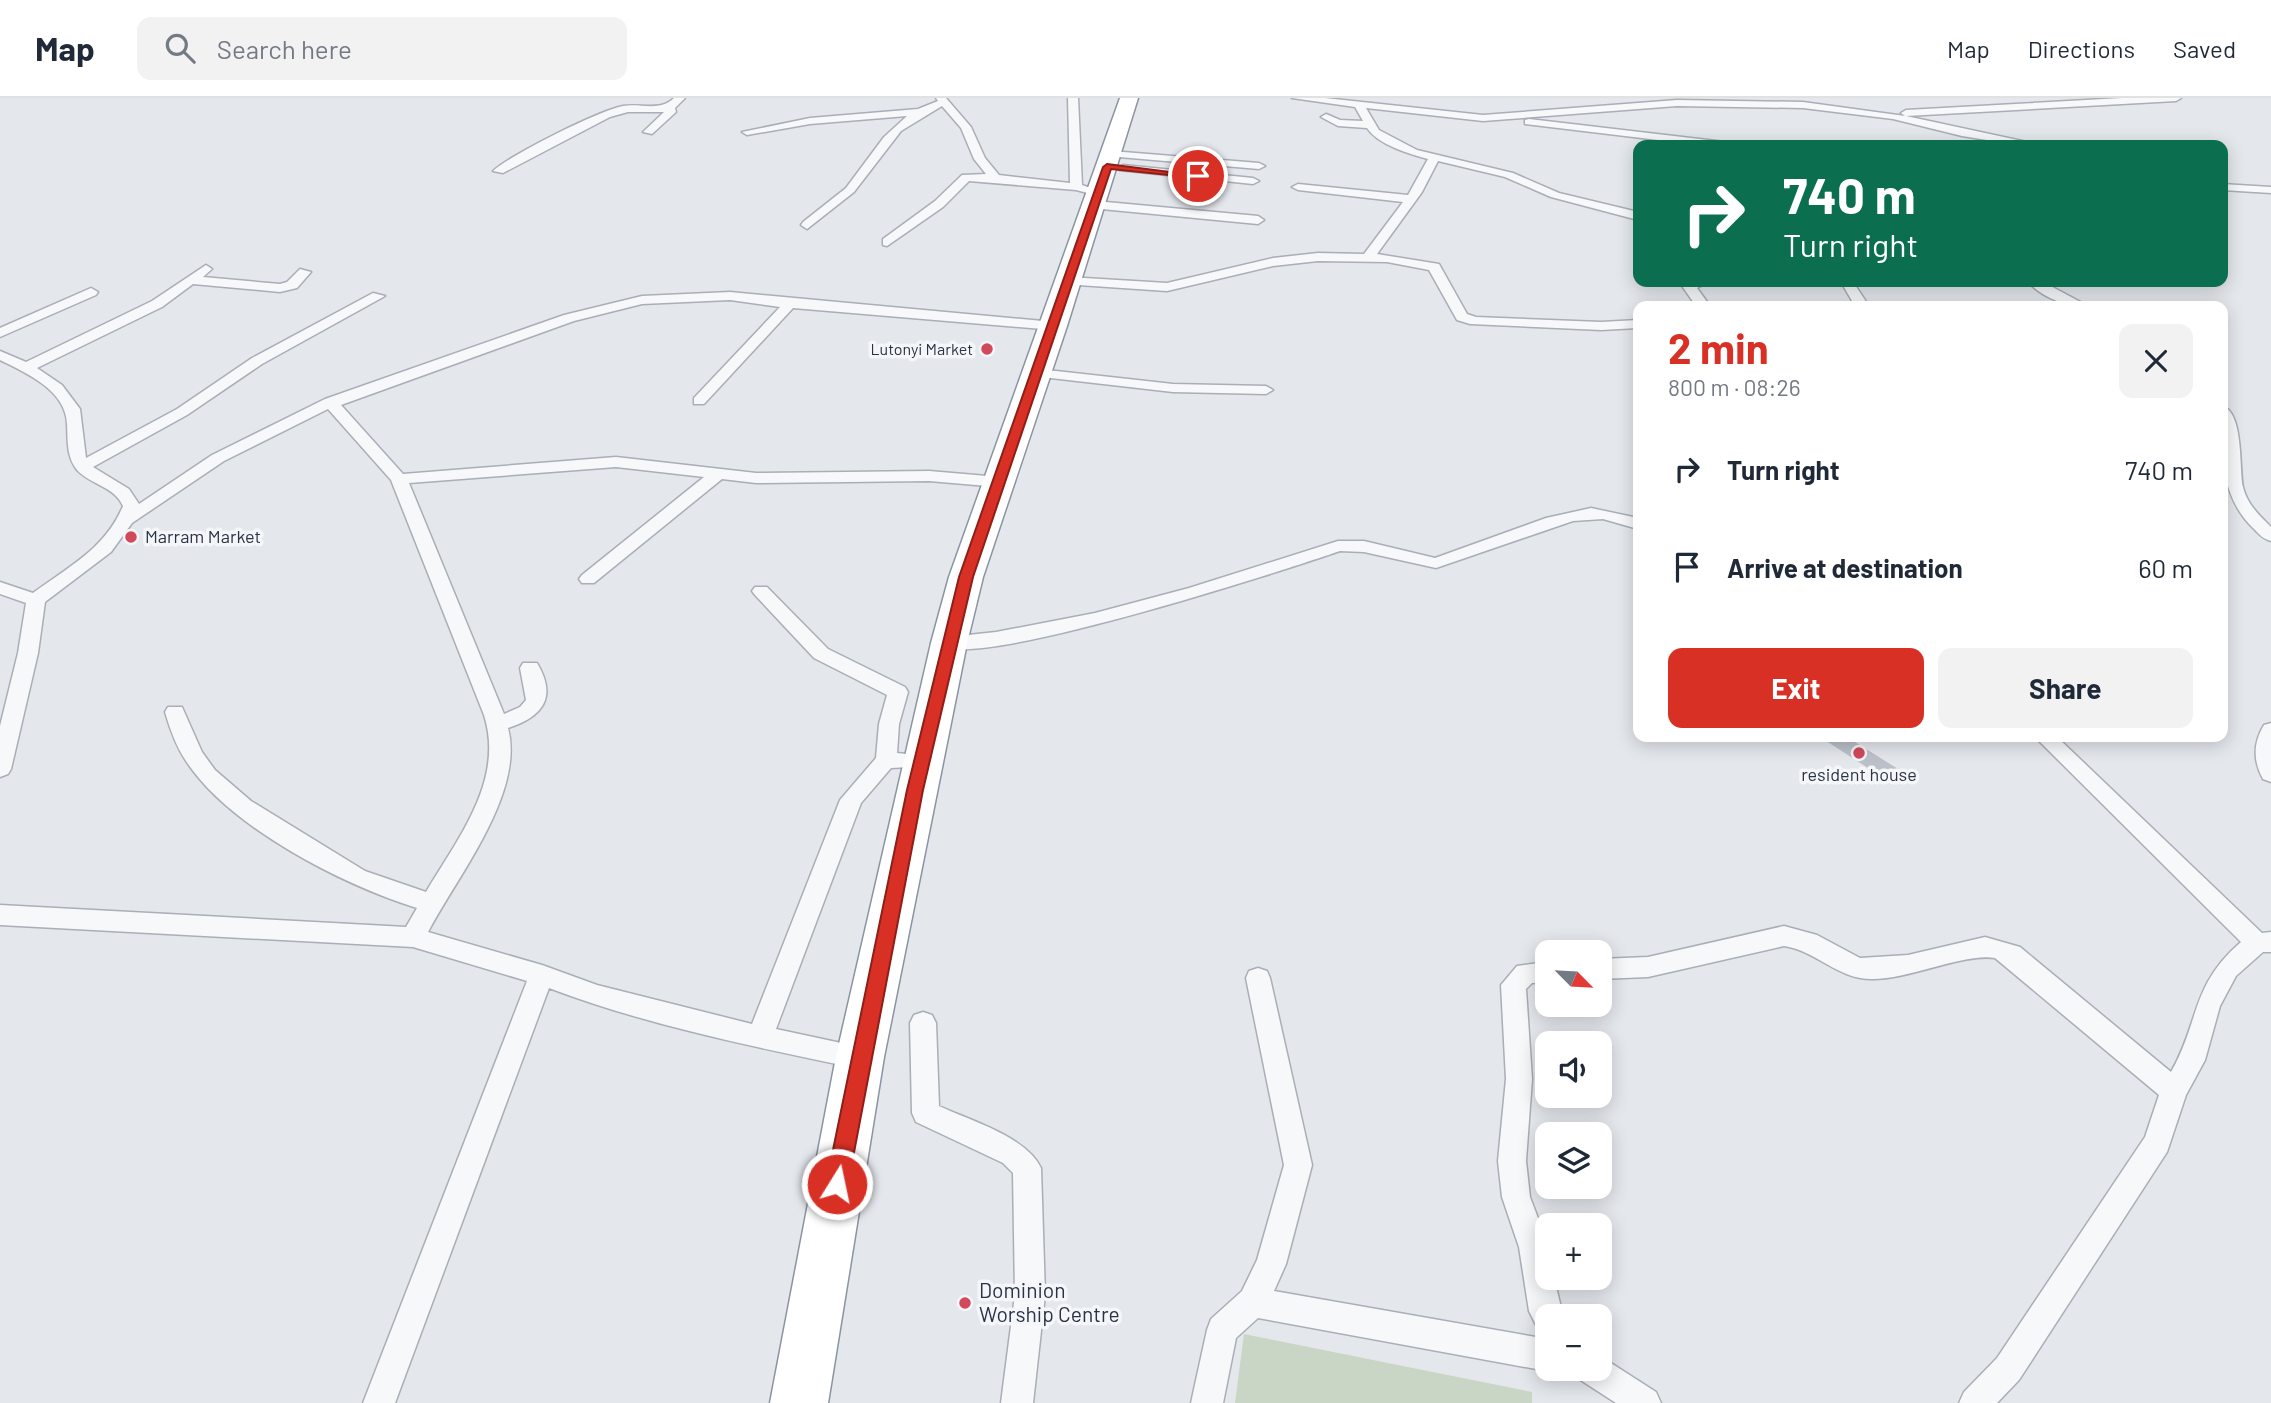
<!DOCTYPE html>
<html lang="en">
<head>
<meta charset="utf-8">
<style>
  body { margin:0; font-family:Barlow,sans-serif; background:#f2f2f3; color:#1f2937; height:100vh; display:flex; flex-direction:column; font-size:26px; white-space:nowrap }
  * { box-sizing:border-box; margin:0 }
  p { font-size:23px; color:#747a83 }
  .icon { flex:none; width:38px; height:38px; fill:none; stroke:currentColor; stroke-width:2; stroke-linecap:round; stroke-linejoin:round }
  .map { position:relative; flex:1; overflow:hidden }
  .drawer { position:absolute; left:1633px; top:203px; width:595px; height:441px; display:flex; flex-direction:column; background:#fff; border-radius:14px; box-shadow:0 4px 18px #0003 }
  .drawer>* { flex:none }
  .hud { position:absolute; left:1633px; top:42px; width:595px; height:147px; border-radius:14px; box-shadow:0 4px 18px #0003; background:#0b6e4f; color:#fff; overflow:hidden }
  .needle { width:46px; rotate:114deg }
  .controls { position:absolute; left:1535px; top:842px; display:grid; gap:14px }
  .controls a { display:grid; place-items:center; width:77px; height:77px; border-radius:14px; background:#fff; box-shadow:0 4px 18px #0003; font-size:35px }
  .pin { position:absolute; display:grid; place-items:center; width:60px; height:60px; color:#fff; margin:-30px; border:4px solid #fff; border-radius:50%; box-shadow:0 2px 7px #0007 }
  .me { position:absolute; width:77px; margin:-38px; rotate:10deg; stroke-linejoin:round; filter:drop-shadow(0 0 5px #0008) }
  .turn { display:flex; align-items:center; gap:24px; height:147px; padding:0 35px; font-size:32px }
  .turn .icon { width:91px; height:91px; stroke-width:2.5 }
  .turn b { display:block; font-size:49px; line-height:60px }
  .round { display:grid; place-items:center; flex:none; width:74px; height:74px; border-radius:14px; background:#f2f2f3 }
  .head { display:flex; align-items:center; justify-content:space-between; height:119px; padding:0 35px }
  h1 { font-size:42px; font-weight:700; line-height:52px; color:#d93025 }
  .primary-button { display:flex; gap:14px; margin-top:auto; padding:14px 35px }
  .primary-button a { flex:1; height:80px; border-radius:14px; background:#d93025; color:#fff; font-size:28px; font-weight:700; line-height:80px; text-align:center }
  .primary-button a+a { background:#f2f2f3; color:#1f2937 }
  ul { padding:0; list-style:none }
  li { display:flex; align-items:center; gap:21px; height:98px; padding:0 35px }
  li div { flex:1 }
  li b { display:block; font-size:26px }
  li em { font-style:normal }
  header { display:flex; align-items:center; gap:42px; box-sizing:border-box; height:98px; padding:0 35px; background:#fff; border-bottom:2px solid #e0e1e3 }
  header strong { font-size:33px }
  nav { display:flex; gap:38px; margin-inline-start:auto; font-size:24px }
  .search { width:490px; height:63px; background:#f2f2f3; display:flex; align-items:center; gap:18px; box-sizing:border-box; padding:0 24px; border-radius:14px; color:#747a83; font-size:26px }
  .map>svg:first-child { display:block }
</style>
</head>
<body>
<header>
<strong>Map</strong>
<div class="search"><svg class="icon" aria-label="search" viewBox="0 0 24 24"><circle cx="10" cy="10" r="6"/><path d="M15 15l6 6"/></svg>Search here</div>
<nav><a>Map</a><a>Directions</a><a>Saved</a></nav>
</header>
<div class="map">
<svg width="2271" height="1305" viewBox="0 0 2271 1305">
  <rect width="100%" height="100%" fill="#e4e7ec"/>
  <path fill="#c9d6c5" d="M 1244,1236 L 1532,1294 L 1532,1305 L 1235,1305 Z"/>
  <path fill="#bbc0ca" d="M 1820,639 L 1847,639 L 1898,671 L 1885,681 Z"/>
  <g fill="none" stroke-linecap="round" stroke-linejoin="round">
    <defs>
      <path id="street" d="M 674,0 L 685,0 L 675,10 L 676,14 L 652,36 L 643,34 L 664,14 L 628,14 L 610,19 L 503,75 L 493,73 C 512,56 598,13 623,8 C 641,5 660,14 674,0 Z
        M 936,0 L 946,0 L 971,29 L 985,60 L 999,77 L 1070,85 L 1068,0 L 1078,0 L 1082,87 L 1105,95 L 1099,98 L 1076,92 L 969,83 L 943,109 L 887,148 L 883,147 L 883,141 L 935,103 L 962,77 L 986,76 L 974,61 L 961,30 L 942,8 L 901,33 L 854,94 L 807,131 L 801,127 L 803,124 L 846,90 L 884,39 L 907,18 L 810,26 L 747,37 L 742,34 L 810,20 L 918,11 L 938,3 Z
        M 1292,0 L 1325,0 L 1483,17 L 1677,2 L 1803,4 L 1905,18 L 1901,15 L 1906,12 L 2122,0 L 2181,0 L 2176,3 L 1906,18 L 2041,47 L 2018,47 L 1962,38 L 1893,21 L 1803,10 L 1677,8 L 1483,23 L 1366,10 L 1379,32 L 1417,52 L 1513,75 L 1559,95 L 1638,114 L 1638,122 L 1551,99 L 1505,79 L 1438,63 L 1422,94 L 1377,156 L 1439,166 L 1467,216 L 1476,219 L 1601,224 L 1638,222 L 1638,230 L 1601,232 L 1470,226 L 1457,222 L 1429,172 L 1387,164 L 1318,163 L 1273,168 L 1167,193 L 1063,186 L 1061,183 L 1068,179 L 1167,185 L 1273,160 L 1318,155 L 1364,156 L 1403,104 L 1298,92 L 1292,89 L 1298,86 L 1408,97 L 1428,61 C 1410,56 1378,47 1367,30 L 1338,28 L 1321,19 L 1326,16 L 1340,22 L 1363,23 L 1355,9 Z
        M 1529,21 L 1725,44 L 1730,47 L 1700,47 L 1525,26 L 1525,22 Z
        M 1111,53 L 1259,65 L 1265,68 L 1259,71 L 1107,58 L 1106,56 Z
        M 1123,67 L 1253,80 L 1259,83 L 1253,86 L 1119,72 L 1117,70 Z
        M 2222,86 L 2271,89 L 2271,95 L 2222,92 Z
        M 1095,103 L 1258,118 L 1264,122 L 1258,126 L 1091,110 L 1089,107 Z
        M 206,167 L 212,171 L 203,179 L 280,186 L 287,184 L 300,171 L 311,174 L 297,190 L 280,194 L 193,186 L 162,209 L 37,270 L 62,287 L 80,311 L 86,360 L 177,311 L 252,260 L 373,195 L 385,198 L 262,266 L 187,317 L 93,369 L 129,391 L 139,406 L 212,357 L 325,301 L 564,217 L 642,198 L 730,194 L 1054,224 L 1061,228 L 1054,232 L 793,210 L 704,306 L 694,306 L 694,300 L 780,209 L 730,202 L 642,206 L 574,223 L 341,307 L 403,376 L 616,359 L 756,375 L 929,373 L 999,379 L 1007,384 L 999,389 L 929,383 L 756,385 L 722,381 L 594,485 L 582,485 L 579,481 L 582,477 L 704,379 L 616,369 L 409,385 L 504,616 L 520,609 L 526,602 L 520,570 L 523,565 L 537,565 C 558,600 542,619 508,630 C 525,695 458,777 428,834 L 542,867 L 597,887 L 752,926 L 840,702 L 876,660 L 879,626 L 887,597 L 814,560 L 755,497 L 752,493 L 755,489 L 767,489 L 828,551 L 905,589 L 908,594 L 899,626 L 897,655 L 928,658 L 932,663 L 928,668 L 891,670 L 861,705 L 776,931 L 869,951 L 873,959 L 869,967 L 860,971 C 756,949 649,928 549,890 L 395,1305 L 363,1305 L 527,883 L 413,849 L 0,827 L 0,807 L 406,829 L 417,810 C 343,787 229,729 186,663 C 176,648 170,631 165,614 L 168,609 L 182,609 L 202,654 L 215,672 L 251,703 L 365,773 L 426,794 C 458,740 505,682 484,617 L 391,382 L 328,311 L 224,363 L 132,425 L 111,454 L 45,504 L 38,555 L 11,671 L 8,676 L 0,679 L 0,628 L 18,555 L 26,505 L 0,496 L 0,484 L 33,495 C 68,469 106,450 123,408 C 114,388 91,387 77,372 C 66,358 68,342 67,326 C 66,292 26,275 0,262 L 0,253 L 26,264 L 152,203 Z
        M 1708,184 L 1697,190 L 1710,208 L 1696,208 L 1682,188 L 1689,184 Z
        M 1841,184 L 1853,184 L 1869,208 L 1855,208 Z
        M 2028,184 L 2043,184 L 2088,208 C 2067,209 2043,200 2028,184 Z
        M 91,190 L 98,194 L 96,197 L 0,239 L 0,230 Z
        M 1038,271 L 1173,286 L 1266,288 L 1273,292 L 1266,296 L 1173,294 L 1033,278 L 1033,272 Z
        M 2222,308 C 2244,314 2239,371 2243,389 C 2247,406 2259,417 2271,429 L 2271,443 C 2263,441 2259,436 2254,431 C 2219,398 2222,352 2222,308 Z
        M 1591,410 L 1638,420 L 1638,431 L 1603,421 L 1573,423 L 1436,470 L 1364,454 L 1340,453 C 1294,469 961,578 939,545 L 949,539 L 996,534 L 1095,515 L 1189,490 L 1338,443 L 1364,443 L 1435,460 L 1546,420 Z
        M 2271,625 L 2271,684 L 2263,681 C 2253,663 2253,645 2264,627 Z
        M 2035,639 L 2057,639 L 2262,835 L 2271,834 L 2271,854 L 2263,854 L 2236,878 L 2220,908 L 2205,962 L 2186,997 L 2167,1054 L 2019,1282 L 1997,1305 L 1959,1305 L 1964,1294 L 1997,1260 L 2145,1039 L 2159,997 L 1995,860 C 1964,855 1911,881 1873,881 C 1838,882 1817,853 1784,848 L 1648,879 L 1600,881 L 1600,861 L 1648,859 L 1784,828 L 1817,837 L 1860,860 L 1908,857 L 1985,839 L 2020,849 L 2171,974 C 2200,924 2190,888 2241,844 Z
        M 1547,864 L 1547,884 L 1532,885 L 1526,891 L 1532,981 L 1526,1063 L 1530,1099 L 1547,1144 L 1547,1180 L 1554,1180 L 1563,1218 L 1547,1218 L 1547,1233 L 1537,1229 L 1529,1213 L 1519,1149 L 1502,1099 L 1498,1063 L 1506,981 L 1501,887 L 1517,868 Z
        M 1258,870 L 1267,873 L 1270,880 L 1312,1067 L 1286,1166 L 1274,1193 L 1547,1241 L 1547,1270 L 1552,1270 L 1547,1273 L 1258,1220 L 1236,1240 L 1223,1305 L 1191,1305 L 1207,1232 L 1211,1221 L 1242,1193 L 1257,1162 L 1284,1067 L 1246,880 L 1249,873 Z
        M 923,914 L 932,917 L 936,925 L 939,1008 C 969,1022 1027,1039 1041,1070 L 1045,1197 L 1033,1305 L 1001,1305 L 1015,1197 L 1013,1075 L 1003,1065 L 916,1024 L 912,1015 L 910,925 L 914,917 Z
        M 1600,1258 L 1656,1294 L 1661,1305 L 1616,1305 L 1579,1281 L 1575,1270 L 1600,1270 Z"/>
      <path id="highway" d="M 1120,0 L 1138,0 L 1067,228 L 983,479 L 967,545 L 884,959 L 828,1305 L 770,1305 L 836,959 L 931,545 L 949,479 Z"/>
    </defs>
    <use href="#street" stroke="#a9aeb7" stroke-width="3"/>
    <use href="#highway" stroke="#8b94a3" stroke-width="3"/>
    <use href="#street" fill="#f7f8fa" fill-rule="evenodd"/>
    <use href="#highway" fill="#fff" fill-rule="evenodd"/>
  </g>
  <path fill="#d93025" stroke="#8d1f18" stroke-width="2" d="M 1107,66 L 1202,78 L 1198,80 L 1111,71 L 973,479 L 923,692 L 848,1086 L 845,1093 L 837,1096 L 829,1093 L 826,1086 L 907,692 L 959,479 L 1103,69 Z"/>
  <g fill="#d1495b" stroke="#f4f6f9" stroke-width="2.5">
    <circle cx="987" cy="251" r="7"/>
    <circle cx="131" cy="439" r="7"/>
    <circle cx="1859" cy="655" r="7"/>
    <circle cx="965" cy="1205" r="7"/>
  </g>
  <g text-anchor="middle" stroke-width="7" stroke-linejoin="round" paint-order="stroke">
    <g font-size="16" fill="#2b3445" stroke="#f4f6f9" text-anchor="end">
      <text x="973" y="257">Lutonyi Market</text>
    </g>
    <g font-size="18" fill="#2b3445" stroke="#f4f6f9" text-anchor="start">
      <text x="145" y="445">Marram Market</text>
      <text x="1859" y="683" text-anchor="middle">resident house</text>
    </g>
    <g font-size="21" fill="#2b3445" stroke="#f4f6f9" text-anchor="start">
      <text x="979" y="1200">Dominion<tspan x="979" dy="24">Worship Centre</tspan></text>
    </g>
  </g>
</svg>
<div class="controls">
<a><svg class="needle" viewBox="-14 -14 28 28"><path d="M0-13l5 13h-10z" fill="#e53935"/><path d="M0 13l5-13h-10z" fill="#747a83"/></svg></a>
<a><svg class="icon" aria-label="sound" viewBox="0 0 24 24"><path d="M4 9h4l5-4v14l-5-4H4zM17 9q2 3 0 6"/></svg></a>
<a><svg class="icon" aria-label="layers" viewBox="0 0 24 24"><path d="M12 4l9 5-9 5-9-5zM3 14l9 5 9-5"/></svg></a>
<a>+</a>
<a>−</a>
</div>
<div class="pin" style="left:1198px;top:78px;background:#d93025"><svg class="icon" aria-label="arrive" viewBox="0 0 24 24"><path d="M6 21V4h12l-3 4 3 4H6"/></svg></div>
<svg class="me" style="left:837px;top:1086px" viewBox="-20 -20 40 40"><circle r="17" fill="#d93025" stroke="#fff" stroke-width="3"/><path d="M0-11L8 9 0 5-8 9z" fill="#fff"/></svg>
<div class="hud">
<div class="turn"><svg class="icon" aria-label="right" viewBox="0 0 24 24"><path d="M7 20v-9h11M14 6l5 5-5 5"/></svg><div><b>740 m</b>Turn right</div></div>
</div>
<section class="drawer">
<div class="head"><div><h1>2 min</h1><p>800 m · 08:26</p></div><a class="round"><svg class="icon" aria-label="close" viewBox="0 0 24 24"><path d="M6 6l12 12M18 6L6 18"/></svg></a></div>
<ul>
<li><svg class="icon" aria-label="right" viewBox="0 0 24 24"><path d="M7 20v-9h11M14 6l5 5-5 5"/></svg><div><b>Turn right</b></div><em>740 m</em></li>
<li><svg class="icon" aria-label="arrive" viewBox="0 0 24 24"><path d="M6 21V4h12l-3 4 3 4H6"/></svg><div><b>Arrive at destination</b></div><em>60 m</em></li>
</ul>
<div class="primary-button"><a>Exit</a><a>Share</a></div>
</section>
</div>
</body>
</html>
